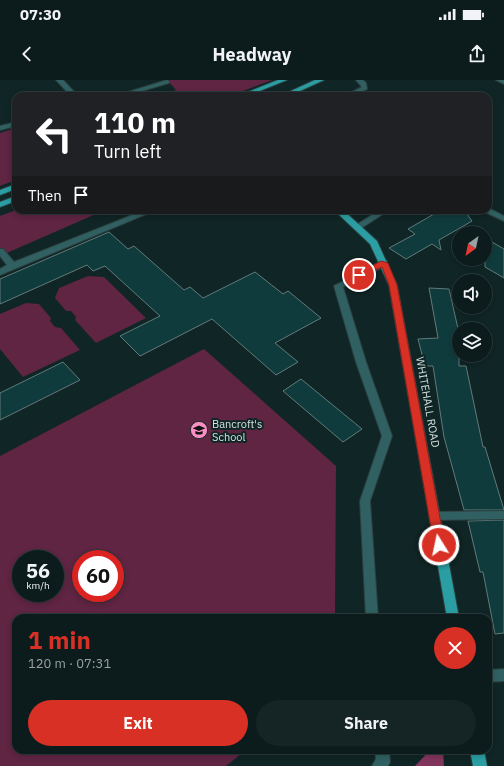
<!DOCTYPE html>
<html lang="en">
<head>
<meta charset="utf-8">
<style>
  body { margin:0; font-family:"IBM Plex Sans",sans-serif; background:#152525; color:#f1f3f6; height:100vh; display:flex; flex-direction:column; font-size:15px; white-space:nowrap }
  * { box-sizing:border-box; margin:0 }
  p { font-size:13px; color:#9aa1a3 }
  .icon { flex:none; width:22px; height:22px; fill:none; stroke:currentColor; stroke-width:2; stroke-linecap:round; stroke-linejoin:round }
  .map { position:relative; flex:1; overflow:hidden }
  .drawer { position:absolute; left:12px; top:534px; width:480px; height:140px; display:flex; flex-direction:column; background:#0c1c1c; border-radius:12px; box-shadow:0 2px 6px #0003,0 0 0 1px #2c3a3b }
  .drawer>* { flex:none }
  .top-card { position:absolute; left:12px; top:12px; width:480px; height:122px; border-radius:12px; box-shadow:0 2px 6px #0003,0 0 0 1px #2c3a3b; background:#202124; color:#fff; overflow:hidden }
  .needle { width:26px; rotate:213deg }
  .controls { position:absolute; left:452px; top:146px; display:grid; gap:8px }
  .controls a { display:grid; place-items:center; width:40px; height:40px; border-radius:50%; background:#0c1c1c; box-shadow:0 2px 6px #0003,0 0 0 1px #2c3a3b; font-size:20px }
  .speed { position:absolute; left:12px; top:470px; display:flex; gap:8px; font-size:20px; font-weight:700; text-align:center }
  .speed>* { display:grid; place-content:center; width:52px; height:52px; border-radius:50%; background:#0c1c1c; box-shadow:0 2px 6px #0003,0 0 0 1px #2c3a3b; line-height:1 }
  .speed small { font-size:10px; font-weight:400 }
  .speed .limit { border:6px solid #d22; background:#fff; color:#111 }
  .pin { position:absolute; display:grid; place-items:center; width:34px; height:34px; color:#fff; margin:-17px; border:2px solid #fff; border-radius:50%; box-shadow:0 1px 4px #0007 }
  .me { position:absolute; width:44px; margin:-22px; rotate:350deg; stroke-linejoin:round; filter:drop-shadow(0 0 3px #0008) }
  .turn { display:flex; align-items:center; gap:14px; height:84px; padding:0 16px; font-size:18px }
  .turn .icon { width:52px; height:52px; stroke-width:2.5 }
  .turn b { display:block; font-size:28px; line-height:34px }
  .then { display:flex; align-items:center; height:38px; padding:0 16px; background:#0003; gap:8px; font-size:15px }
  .round { display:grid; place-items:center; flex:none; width:42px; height:42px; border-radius:21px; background:#152525 }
  .overview { display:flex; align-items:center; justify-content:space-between; height:68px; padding:0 16px }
  h1 { font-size:24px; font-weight:800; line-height:30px; color:#d93025 }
  .cta { display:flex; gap:8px; margin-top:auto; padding:8px 16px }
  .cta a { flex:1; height:46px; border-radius:24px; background:#d93025; color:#fff; font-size:16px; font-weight:800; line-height:46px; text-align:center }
  .cta a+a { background:#152525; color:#f1f3f6 }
  .status { display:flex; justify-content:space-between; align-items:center; height:28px; padding:0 20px; background:#0c1c1c; direction:ltr }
  .status svg { height:11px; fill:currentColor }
  header { display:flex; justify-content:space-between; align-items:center; height:52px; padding:0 16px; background:#0c1c1c; font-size:18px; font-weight:800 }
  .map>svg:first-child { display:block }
</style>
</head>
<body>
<div class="status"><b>07:30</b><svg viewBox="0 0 49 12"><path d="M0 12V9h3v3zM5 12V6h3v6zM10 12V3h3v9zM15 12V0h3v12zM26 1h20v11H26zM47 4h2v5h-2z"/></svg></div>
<header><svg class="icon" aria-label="back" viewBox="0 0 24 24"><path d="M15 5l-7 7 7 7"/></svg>Headway<svg class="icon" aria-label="share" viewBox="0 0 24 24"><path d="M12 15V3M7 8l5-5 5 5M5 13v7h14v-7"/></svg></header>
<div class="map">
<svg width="504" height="686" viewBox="0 0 504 686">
  <rect width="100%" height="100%" fill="#102525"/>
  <path fill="#5f2543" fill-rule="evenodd" d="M 167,0 L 272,0 L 230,16 L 157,16 L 176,10 Z
    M 16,48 L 16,100 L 0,106 L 0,53 Z
    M 16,130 L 105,130 L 0,176 L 0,136 Z
    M 88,196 L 104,197 L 146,238 L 96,263 L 75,240 L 76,237 L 71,231 L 66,231 L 55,218 L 59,208 Z
    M 26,223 L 39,224 L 51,238 L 50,241 L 55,247 L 61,248 L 80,270 L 23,297 L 0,269 L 0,234 Z
    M 204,269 L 336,386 L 335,538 L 16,538 L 16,670 L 246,670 L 226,686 L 0,686 L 0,376 ZM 21,479 L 55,479 L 55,513 L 21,513 ZM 81,479 L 115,479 L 115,513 L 81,513 Z"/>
  <path fill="#82355d" d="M 430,670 L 443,670 L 444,686 L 415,686 Z"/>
  <path fill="#103b3c" stroke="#627a7a" d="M 441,130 L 464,130 L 472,141 L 439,160 L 441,170 L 432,164 L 406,179 L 389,168 L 415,154 L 408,149 Z
    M 109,152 L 128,169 L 134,166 L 184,210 L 190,207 L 203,218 L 255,192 L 283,214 L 288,211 L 321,238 L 275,263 L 298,282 L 276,295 L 212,239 L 140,276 L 120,256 L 160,236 L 105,186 L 93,191 L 87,185 L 0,224 L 0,199 Z
    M 485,158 L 504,169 L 504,198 L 485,187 Z
    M 429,208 L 449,209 L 459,253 L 459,286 L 466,286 L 483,367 L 485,367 L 504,430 L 464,430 L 444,357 L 433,286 L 425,286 L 418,259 L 438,258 Z
    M 63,282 L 80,300 L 0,340 L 0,313 Z
    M 301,299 L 362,349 L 343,362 L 283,311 Z
    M 504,440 L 504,553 L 495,554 L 483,492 L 480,492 L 468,441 Z"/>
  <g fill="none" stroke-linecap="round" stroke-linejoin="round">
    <defs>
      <path id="minor" d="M 56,0 L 63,0 L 78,16 L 71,16 Z
        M 167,0 L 169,1 L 169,3 L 125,16 L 115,16 Z
        M 356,0 L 363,0 L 366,3 L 367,9 L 352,16 L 344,16 L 362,7 Z
        M 496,0 L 504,0 L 504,4 Z
        M 16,42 L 16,46 L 0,50 L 0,46 Z
        M 488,128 L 504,136 L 504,141 L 485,132 L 484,130 L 488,130 Z
        M 145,130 L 156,130 L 0,195 L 0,189 L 7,185 L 0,176 L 0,169 L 3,169 L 14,182 Z
        M 380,130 L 389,130 L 360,149 L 354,149 L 353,147 Z
        M 384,180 L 387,181 L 387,185 L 343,207 L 366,282 L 392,356 L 370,421 L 378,538 L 366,538 L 360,421 L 382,356 L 356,282 L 334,206 Z
        M 504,431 L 504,439 L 434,440 L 430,439 L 429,436 L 430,433 L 434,432 Z
        M 504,589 L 504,601 L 488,602 L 488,590 Z
        M 375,670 L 389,670 L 390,682 L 388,686 L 372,686 L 376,679 Z"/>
      <path id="major" d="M 278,0 L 287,0 L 247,16 L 238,16 Z
        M 315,0 L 324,0 L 289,16 L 280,16 Z
        M 16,104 L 16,109 L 0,115 L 0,110 Z
        M 16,116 L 16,121 L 0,127 L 0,122 Z
        M 334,130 L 343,130 L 377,161 L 397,205 L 459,538 L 447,538 L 389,205 L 370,164 Z
        M 470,670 L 484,670 L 487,686 L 473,686 Z"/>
    </defs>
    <use href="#minor" stroke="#2c3f3f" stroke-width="2"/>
    <use href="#major" stroke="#2c3f3f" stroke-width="2"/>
    <use href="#minor" fill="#306061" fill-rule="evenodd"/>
    <use href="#major" fill="#2a9ea2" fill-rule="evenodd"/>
  </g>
  <path fill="#d93025" stroke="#8d1f18" d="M 381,181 L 388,183 L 397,205 L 445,465 L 439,469 L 434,465 L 389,205 L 382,187 L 362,196 L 355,195 Z"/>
  <defs>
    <symbol id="school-disc" viewBox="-11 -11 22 22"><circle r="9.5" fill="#fb8fc3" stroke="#102525"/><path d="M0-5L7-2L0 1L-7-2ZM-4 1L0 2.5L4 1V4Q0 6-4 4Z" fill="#111"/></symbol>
  </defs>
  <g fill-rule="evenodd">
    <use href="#school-disc" x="189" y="340" width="20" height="20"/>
  </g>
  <g text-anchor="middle" stroke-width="4" stroke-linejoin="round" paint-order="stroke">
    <g font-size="11" fill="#d5e2e2" stroke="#102525">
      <text transform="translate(428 322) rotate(80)" y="4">WHITEHALL ROAD</text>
    </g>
    <g font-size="11" fill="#d5e2e2" stroke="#102525" text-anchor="start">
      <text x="212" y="348">Bancroft's<tspan x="212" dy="13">School</tspan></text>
    </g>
  </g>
</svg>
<div class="controls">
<a><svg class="needle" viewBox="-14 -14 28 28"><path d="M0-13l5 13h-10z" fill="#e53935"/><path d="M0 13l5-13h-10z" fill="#9aa1a3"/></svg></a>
<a><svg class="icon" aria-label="sound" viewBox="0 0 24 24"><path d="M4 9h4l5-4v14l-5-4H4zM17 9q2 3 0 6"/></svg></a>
<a><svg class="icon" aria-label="layers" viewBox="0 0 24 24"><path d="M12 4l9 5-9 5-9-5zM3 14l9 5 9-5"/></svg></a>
</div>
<div class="speed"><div>56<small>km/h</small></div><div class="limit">60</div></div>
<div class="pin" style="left:359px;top:195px;background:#d93025"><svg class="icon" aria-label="arrive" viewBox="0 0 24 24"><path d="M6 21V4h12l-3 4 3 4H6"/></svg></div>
<svg class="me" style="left:439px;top:465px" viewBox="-20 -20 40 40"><circle r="17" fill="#d93025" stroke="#fff" stroke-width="3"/><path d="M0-11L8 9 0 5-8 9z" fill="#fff"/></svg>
<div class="top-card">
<div class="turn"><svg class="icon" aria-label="left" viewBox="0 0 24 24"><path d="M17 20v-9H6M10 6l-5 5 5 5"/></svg><div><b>110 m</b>Turn left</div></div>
<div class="then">Then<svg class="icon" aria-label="arrive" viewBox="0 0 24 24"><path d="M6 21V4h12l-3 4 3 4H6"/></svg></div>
</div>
<section class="drawer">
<div class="overview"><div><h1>1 min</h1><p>120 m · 07:31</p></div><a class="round" style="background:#d93025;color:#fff"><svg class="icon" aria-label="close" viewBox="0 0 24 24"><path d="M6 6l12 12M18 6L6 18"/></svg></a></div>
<div class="cta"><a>Exit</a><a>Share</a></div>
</section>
</div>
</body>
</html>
